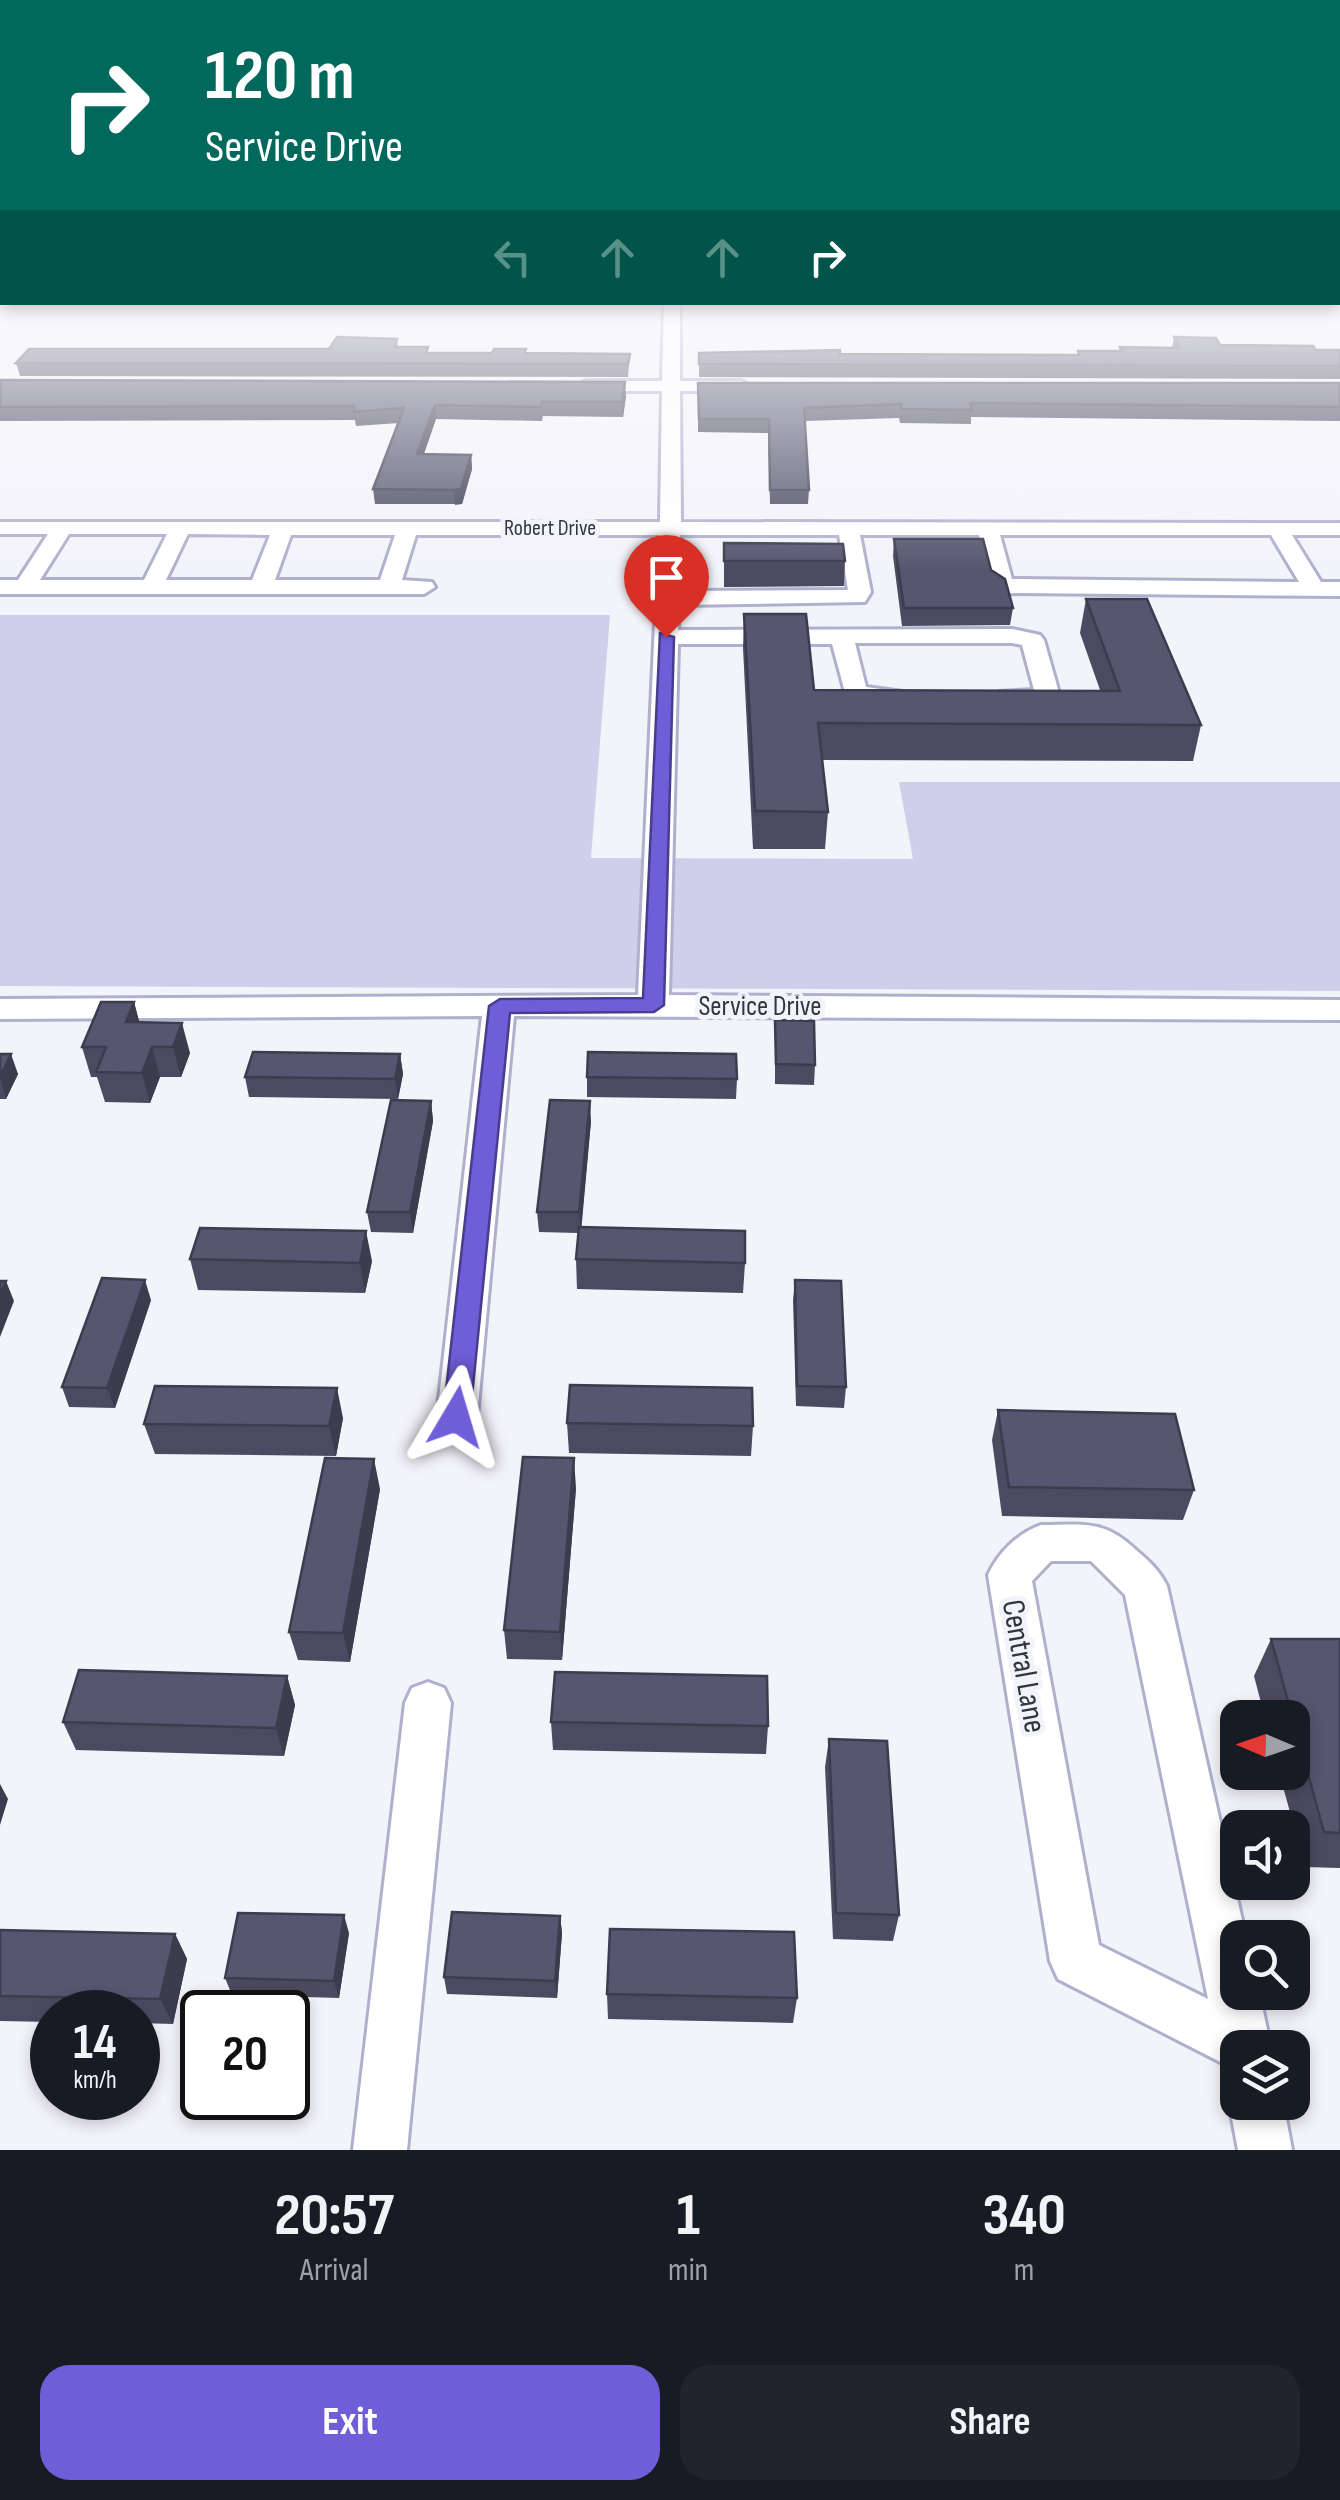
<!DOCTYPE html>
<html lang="en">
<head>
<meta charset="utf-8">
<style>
  body { margin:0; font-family:"Sofia Sans Condensed",sans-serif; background:#20242c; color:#f1f3f6; height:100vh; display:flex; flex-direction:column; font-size:38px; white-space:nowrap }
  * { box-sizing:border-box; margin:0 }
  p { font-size:32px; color:#9ea1a6 }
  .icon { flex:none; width:55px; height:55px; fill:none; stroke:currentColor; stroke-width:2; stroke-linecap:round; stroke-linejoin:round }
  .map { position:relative; height:2150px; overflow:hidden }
  .side { display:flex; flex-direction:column; background:#171b24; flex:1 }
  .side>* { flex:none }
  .guide { position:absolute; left:0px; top:0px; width:1340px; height:305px; box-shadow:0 5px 15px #0003; background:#00695c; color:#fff; overflow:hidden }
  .needle { width:65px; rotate:272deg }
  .controls { position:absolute; left:1220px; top:1700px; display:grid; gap:20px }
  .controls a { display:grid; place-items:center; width:90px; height:90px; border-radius:20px; background:#171b24; box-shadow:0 5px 15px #0003; font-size:50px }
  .speed { position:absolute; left:30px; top:1990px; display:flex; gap:20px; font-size:50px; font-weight:700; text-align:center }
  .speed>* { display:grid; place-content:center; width:130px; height:130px; border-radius:50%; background:#171b24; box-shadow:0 5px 15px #0003; line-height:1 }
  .speed small { font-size:25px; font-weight:400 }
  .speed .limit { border:5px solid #111; border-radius:15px; background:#fff; color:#111 }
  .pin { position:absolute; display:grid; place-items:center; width:85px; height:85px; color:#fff; margin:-102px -42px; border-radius:50% 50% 50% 0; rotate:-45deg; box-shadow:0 0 10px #0007 }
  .pin .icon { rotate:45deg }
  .me { position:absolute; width:110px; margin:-55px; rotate:7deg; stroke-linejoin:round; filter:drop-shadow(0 0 8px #0008) }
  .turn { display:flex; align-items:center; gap:35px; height:210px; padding:0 40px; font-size:45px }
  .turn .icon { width:130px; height:130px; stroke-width:2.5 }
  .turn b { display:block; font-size:70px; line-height:85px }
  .lanes { display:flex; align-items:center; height:95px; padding:0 40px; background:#0003; justify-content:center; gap:50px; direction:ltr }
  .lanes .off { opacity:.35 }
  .eta { display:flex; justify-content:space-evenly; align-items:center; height:170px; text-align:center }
  .eta b { font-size:60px; font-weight:700; line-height:70px }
  .primary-button { display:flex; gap:20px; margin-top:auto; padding:20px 40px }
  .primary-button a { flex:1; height:115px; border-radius:30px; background:#6f5ed8; color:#fff; font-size:40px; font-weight:700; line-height:115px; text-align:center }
  .primary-button a+a { background:#20242c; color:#f1f3f6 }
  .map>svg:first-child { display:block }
</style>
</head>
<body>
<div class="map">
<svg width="1340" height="2150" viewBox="0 0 1340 2150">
  <rect width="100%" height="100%" fill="#f3f3fa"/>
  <path fill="#cfcfec" d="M 0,615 L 610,615 L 591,858 L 913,859 L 899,782 L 1340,782 L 1340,991 L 0,986 Z"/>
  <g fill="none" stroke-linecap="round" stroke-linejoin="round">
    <defs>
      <path id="minor" d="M 0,269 L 2,269 L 2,275 L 0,275 Z
        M 664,302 L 680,302 L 680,381 L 741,381 L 750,386 L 741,391 L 680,391 L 681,522 L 1340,523 L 1340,535 L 1292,535 L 1321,582 L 1340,582 L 1340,596 L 1003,593 L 992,586 L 979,535 L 860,535 L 871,592 L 865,602 L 679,605 L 678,630 L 1012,629 L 1040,635 L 1044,640 L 1059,693 L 1039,704 L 999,702 L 996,697 L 999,692 L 1034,690 L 1022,645 L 1012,643 L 855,643 L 866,687 L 903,692 L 906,697 C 890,712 865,703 846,696 L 832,644 L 678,644 L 669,995 L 1340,1000 L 1340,1020 L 514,1016 L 477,1417 L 471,1428 L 457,1433 L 443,1428 L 437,1417 L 482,1016 L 0,1019 L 0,999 L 638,995 L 659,535 L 416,535 L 402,580 L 432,582 L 435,587 L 424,594 L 0,594 L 0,580 L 18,580 L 48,534 L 0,534 L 0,522 L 660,522 L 662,391 L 585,391 L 576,386 L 585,381 L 662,381 ZM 69,534 L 167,534 L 144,580 L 40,580 ZM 188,534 L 270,535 L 252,580 L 166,580 ZM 291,535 L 395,535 L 380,580 L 275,580 ZM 680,535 L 839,535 L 848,590 L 679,591 ZM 1000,535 L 1271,535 L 1299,582 L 1012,579 Z
        M 1041,1525 C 1084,1525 1103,1519 1136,1550 C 1149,1561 1159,1570 1167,1586 L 1246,1938 L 1238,1938 L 1238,1992 L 1259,1992 L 1271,2048 L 1238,2048 L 1238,2071 L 1058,1979 L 1050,1961 L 988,1575 C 998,1553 1018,1533 1041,1525 ZM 1051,1561 L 1091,1561 L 1125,1595 L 1208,1999 L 1099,1945 L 1032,1581 Z
        M 428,1682 L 444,1688 L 451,1703 L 407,2150 L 353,2150 L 405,1703 L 412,1688 Z
        M 1237,2083 L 1238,2102 L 1283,2102 L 1292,2150 L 1238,2150 L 1229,2102 Z"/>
    </defs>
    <use href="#minor" stroke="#b0b0cd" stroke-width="6"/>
    <use href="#minor" fill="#fff" fill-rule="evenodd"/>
  </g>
  <path fill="#4b4a60" d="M 1338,269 L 1340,269 L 1340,301 L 1338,301 Z
    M 1174,337 L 1220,345 L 1340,350 L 1340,379 L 699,377 L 699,353 L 1077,355 L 1078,351 L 1119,351 L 1120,347 L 1172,348 Z
    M 397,339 L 398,347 L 429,353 L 492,353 L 526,349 L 526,353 L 630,354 L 628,377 L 20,376 L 16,363 L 329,349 Z
    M 0,381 L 626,396 L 623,417 L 543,416 L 542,421 L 436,419 L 424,454 L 471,455 L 472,469 L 462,504 L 375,504 L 373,489 L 399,423 L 356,426 L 355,420 L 0,421 Z
    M 698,383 L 1340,383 L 1340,421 L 971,417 L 971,424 L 900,423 L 899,418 L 805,421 L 809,490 L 808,504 L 770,504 L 768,433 L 698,432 Z
    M 894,539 L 991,570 L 1013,608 L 1010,625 L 902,626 L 893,556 Z
    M 724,543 L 845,561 L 844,586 L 724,587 Z
    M 1086,599 L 1201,725 L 1193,761 L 822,760 L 828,812 L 825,849 L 753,849 L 743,648 L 744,614 L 814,690 L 1100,690 L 1080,633 Z
    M 134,1002 L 139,1022 L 190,1053 L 181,1077 L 160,1077 L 150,1103 L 105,1102 L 97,1077 L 91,1077 L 82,1047 Z
    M 775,1020 L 815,1065 L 814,1085 L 775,1084 Z
    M 0,1054 L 18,1074 L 6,1099 L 0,1099 Z
    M 400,1054 L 403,1074 L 398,1099 L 249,1097 L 245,1077 Z
    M 587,1077 L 737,1079 L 736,1099 L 587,1097 Z
    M 431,1101 L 433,1121 L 413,1233 L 371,1232 L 367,1212 Z
    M 591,1121 L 581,1227 L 745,1263 L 743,1293 L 577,1289 L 576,1259 L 578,1233 L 539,1232 L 537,1212 Z
    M 190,1259 L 372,1261 L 365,1293 L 198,1290 Z
    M 795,1280 L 846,1387 L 844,1408 L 796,1406 L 793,1300 Z
    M 151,1300 L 115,1408 L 69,1407 L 62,1387 Z
    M 998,1410 L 1194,1490 L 1183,1520 L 1002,1516 L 992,1440 Z
    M 343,1418 L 336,1456 L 155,1454 L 144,1424 Z
    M 567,1423 L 753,1426 L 751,1456 L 569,1453 Z
    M 576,1488 L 562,1660 L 507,1659 L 504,1630 Z
    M 380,1489 L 350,1662 L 298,1660 L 289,1632 Z
    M 1271,1639 L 1340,1639 L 1340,1868 L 1305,1867 L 1279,1772 L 1292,1772 L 1292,1718 L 1265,1718 L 1254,1676 Z
    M 287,1676 L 295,1705 L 284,1756 L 76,1750 L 63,1722 Z
    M 551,1722 L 768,1726 L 766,1754 L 553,1750 Z
    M 829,1739 L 899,1915 L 893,1941 L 833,1939 L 825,1767 Z
    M 560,1916 L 562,1933 L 557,1998 L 447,1994 L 444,1977 Z
    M 0,1930 L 175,1934 L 187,1959 L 173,2024 L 138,2023 L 138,2012 L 52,2012 L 52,2022 L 0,2021 Z
    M 349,1933 L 339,1998 L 232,1995 L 225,1978 Z
    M 607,1994 L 797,1998 L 793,2023 L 608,2019 Z"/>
  <path fill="#3d3c4e" d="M 625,382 L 626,396 L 623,417 L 622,402 Z
    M 435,405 L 436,419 L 418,469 L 417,454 Z
    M 471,455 L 472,469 L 462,504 L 455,505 L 454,490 Z
    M 134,1002 L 142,1032 L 126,1022 Z
    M 182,1023 L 190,1053 L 181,1077 L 173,1047 Z
    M 152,1047 L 160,1077 L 150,1103 L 142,1073 Z
    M 11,1054 L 18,1074 L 6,1099 L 0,1077 Z
    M 400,1054 L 403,1074 L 398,1099 L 395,1079 Z
    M 431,1101 L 433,1121 L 413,1233 L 410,1212 Z
    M 590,1101 L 591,1121 L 581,1233 L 579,1212 Z
    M 366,1231 L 372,1261 L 365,1293 L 360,1263 Z
    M 145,1280 L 151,1300 L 115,1408 L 107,1388 Z
    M 6,1281 L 14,1301 L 0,1337 L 0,1296 Z
    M 337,1388 L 343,1418 L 336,1456 L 329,1426 Z
    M 574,1458 L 576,1488 L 562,1660 L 560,1632 Z
    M 374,1459 L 380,1489 L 350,1662 L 343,1633 Z
    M 287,1676 L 295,1705 L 284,1756 L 276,1728 Z
    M 0,1784 L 8,1799 L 0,1825 Z
    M 344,1915 L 349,1933 L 339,1998 L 334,1981 Z
    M 560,1916 L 562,1933 L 557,1998 L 555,1981 Z
    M 175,1934 L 187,1959 L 173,2024 L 160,1999 Z"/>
  <path fill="#575670" stroke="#3d3c4e" stroke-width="2.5" d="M 1338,269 L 1340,269 L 1340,287 L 1338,287 Z
    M 337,337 L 397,339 L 394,347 L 428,347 L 426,353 L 492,353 L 494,349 L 526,349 L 524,353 L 630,354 L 628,364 L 16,363 L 29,349 L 329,349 Z
    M 1174,337 L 1216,338 L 1220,345 L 1313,346 L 1316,350 L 1340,350 L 1340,366 L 699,364 L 699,353 L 840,350 L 840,354 L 1079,355 L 1078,351 L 1122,351 L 1120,347 L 1179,348 Z
    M 1,380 L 625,382 L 622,402 L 542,402 L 541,407 L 435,405 L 417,454 L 471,455 L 461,489 L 454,490 L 373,489 L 404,408 L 354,412 L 354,406 L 0,407 Z
    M 698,383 L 1340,383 L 1340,407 L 970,403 L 972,410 L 901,409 L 901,404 L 804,408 L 809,490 L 770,490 L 769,419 L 699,419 Z
    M 894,539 L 983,539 L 991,570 L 1005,579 L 1013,608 L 904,608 Z
    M 724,543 L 843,544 L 845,561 L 724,561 Z
    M 1086,599 L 1147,599 L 1201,725 L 818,723 L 828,812 L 755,811 L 744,614 L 806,614 L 814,690 L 1120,691 Z
    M 101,1002 L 134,1002 L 126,1022 L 182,1023 L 173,1047 L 152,1047 L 142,1073 L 96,1072 L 106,1047 L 82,1047 Z
    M 775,1020 L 814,1021 L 815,1065 L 776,1064 Z
    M 253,1052 L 400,1054 L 395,1079 L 245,1077 Z
    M 588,1052 L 736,1054 L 737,1079 L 587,1077 Z
    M 0,1054 L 11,1054 L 0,1077 Z
    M 391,1100 L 431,1101 L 410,1212 L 367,1212 Z
    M 550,1100 L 590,1101 L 579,1212 L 537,1212 Z
    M 579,1227 L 745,1231 L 745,1263 L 576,1259 Z
    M 200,1228 L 366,1231 L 360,1263 L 190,1259 Z
    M 102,1278 L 145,1280 L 107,1388 L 62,1387 Z
    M 795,1280 L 841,1281 L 846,1387 L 797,1386 Z
    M 0,1281 L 6,1281 L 0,1296 Z
    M 570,1385 L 752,1388 L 753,1426 L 567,1423 Z
    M 155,1386 L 337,1388 L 329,1426 L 144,1424 Z
    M 998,1410 L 1175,1414 L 1194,1490 L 1009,1487 Z
    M 523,1457 L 574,1458 L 560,1632 L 504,1630 Z
    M 325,1458 L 374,1459 L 343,1633 L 289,1632 Z
    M 1271,1639 L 1340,1639 L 1340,1833 L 1324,1832 Z
    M 79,1670 L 287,1676 L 276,1728 L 63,1722 Z
    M 555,1672 L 767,1676 L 768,1726 L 551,1722 Z
    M 829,1739 L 887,1741 L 899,1915 L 836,1913 Z
    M 452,1912 L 560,1916 L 555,1981 L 444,1977 Z
    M 238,1913 L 344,1915 L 334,1981 L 225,1978 Z
    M 610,1929 L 794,1932 L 797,1998 L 607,1994 Z
    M 0,1930 L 175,1934 L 160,1999 L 0,1996 Z"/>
  <linearGradient id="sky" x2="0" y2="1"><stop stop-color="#8daedc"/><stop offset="0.47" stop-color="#fafafd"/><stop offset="1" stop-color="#fafafd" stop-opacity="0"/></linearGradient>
  <rect width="1340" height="570" fill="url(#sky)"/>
  <path fill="#6f5ed8" stroke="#483d8c" stroke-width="2.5" d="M 660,633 L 674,637 L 664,1005 L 654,1012 L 510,1013 L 470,1417 L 466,1425 L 456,1429 L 447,1425 L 443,1417 L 489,1006 L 500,999 L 643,998 Z"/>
  <g text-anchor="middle" stroke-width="10" stroke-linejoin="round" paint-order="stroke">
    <g font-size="22" fill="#353540" stroke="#f3f3fa">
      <text x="550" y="535">Robert Drive</text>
    </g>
    <g font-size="28" fill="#353540" stroke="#f3f3fa">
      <text x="760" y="1015">Service Drive</text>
    </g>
    <g font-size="32" fill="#353540" stroke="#f3f3fa">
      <text transform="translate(1025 1666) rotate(80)" y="11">Central Lane</text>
    </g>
  </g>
</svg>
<div class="controls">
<a><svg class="needle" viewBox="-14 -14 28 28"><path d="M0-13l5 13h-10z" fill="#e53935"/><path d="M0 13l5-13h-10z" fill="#9ea1a6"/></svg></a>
<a><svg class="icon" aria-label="sound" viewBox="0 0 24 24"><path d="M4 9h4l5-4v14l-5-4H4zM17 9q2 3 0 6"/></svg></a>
<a><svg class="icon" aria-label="search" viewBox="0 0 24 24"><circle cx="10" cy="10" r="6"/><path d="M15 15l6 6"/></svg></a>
<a><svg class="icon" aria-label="layers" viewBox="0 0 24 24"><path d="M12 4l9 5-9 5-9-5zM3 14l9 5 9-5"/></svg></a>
</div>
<div class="speed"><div>14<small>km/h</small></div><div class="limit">20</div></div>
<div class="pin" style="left:666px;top:637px;background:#d93025"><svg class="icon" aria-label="arrive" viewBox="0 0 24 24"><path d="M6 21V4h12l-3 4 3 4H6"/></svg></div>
<svg class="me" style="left:456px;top:1417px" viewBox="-20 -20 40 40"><path d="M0-17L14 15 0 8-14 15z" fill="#6f5ed8" stroke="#fff" stroke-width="4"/></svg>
<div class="guide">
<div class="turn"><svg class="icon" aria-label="right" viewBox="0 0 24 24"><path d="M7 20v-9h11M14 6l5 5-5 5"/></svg><div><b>120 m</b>Service Drive</div></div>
<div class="lanes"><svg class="icon off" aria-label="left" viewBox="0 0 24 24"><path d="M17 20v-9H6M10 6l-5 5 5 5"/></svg><svg class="icon off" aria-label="ahead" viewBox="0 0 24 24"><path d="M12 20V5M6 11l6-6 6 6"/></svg><svg class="icon off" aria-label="ahead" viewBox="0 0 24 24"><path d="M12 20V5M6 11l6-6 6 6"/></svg><svg class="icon" aria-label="right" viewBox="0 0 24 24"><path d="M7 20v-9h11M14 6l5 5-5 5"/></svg></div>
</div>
</div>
<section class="side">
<div class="eta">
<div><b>20:57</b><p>Arrival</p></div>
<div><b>1</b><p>min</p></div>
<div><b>340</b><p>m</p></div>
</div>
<div class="primary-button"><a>Exit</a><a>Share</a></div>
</section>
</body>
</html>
